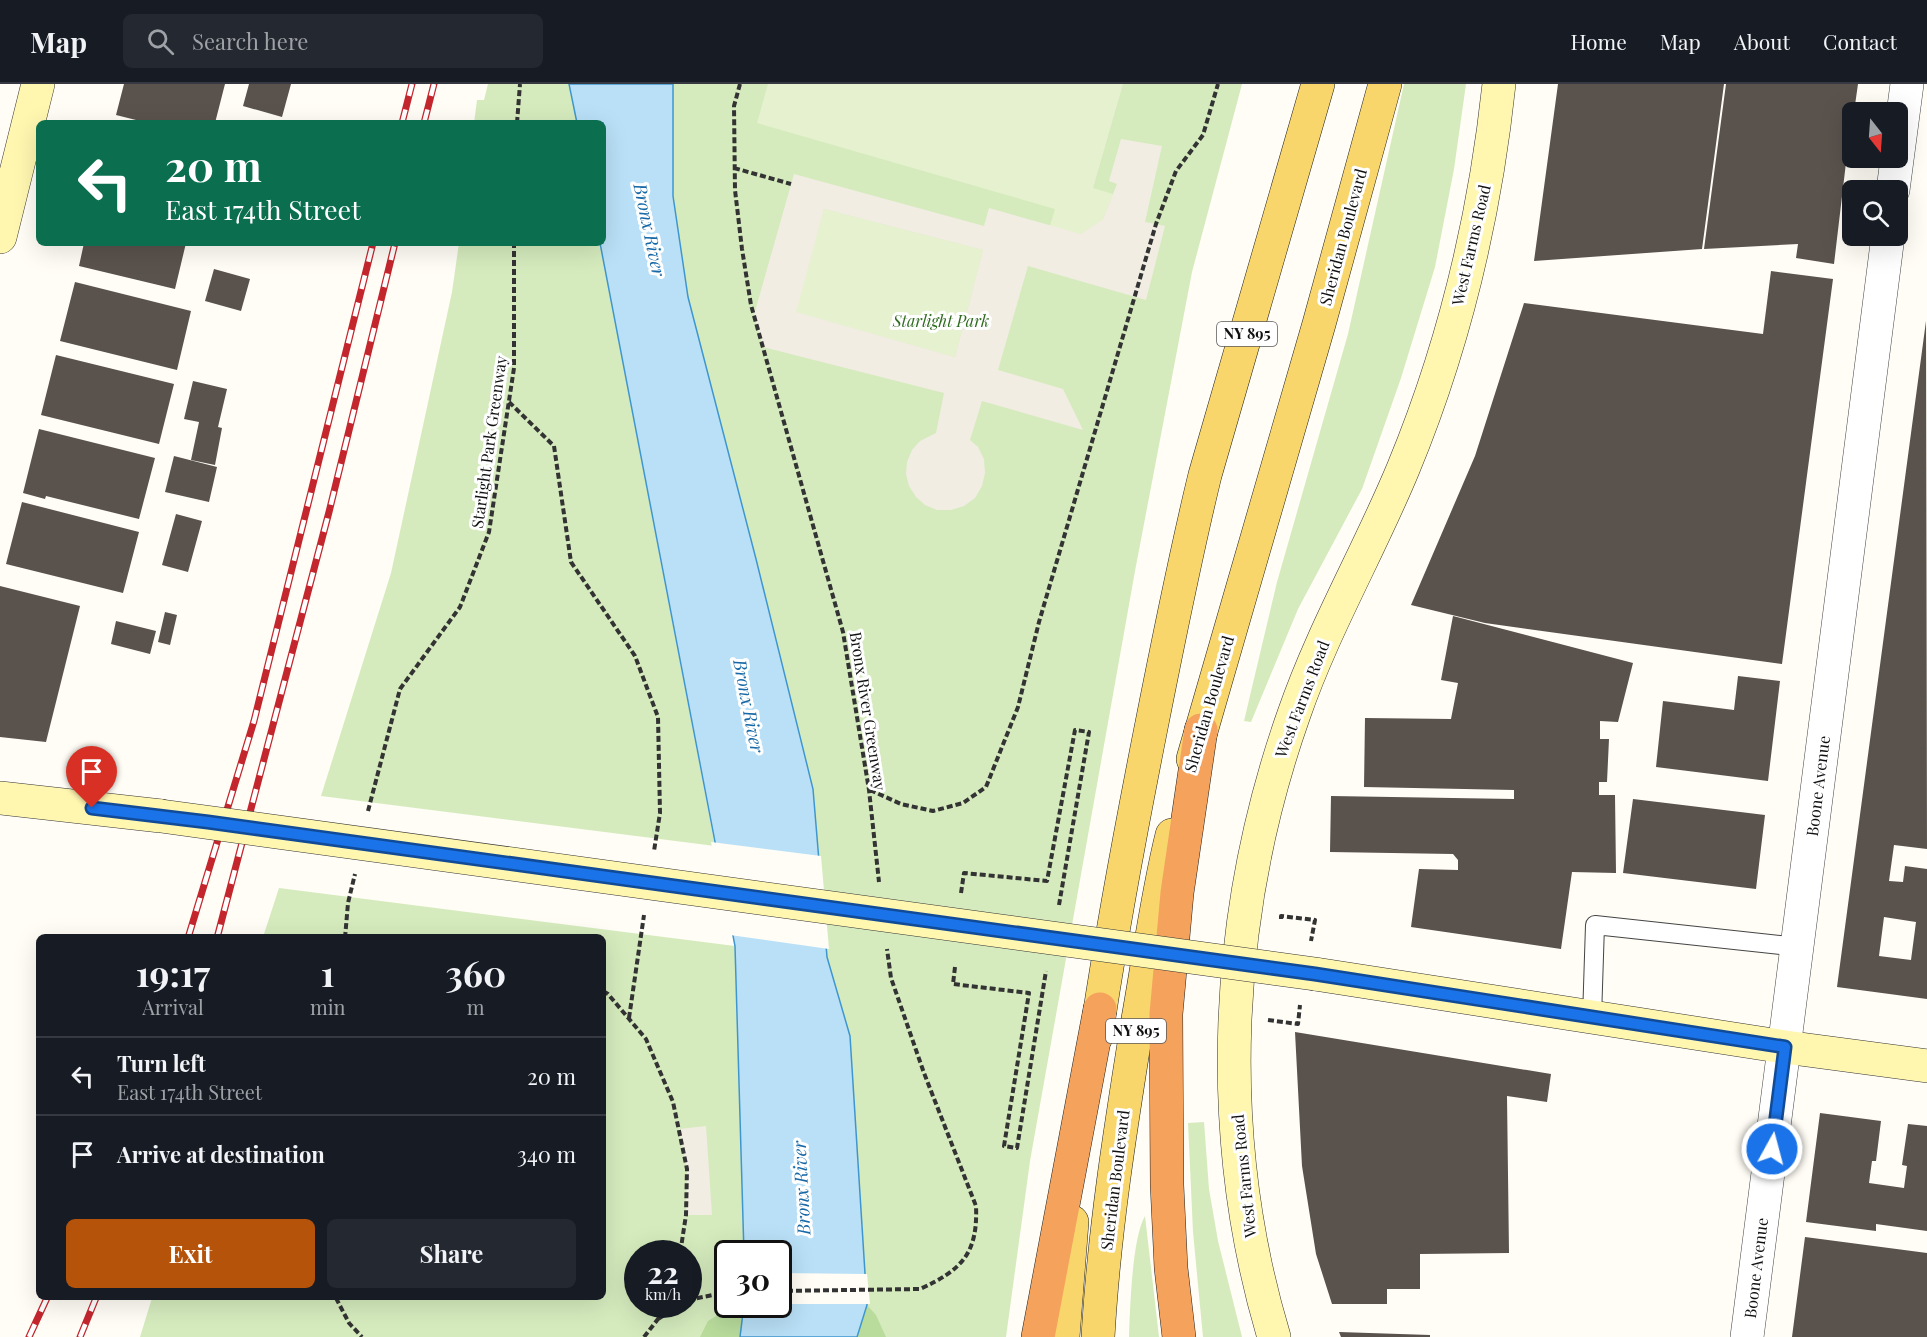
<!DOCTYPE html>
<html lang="en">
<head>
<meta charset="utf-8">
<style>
  body { margin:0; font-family:"Playfair Display",serif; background:#242831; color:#f1f3f6; height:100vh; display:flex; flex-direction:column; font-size:22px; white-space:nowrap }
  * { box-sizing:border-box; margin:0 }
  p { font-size:20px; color:#9ea1a6 }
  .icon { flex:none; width:33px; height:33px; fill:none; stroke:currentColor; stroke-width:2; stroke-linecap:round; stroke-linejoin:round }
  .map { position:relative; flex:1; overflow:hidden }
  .panel { position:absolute; left:36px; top:850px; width:570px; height:366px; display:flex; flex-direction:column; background:#171b24; border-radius:9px; box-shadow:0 6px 24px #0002 }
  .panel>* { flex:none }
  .top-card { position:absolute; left:36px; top:36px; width:570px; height:126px; border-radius:9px; box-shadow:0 6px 24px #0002; background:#0b6e4f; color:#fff; overflow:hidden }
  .needle { width:39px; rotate:163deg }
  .tools { position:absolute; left:1842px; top:18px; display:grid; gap:12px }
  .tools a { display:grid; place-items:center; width:66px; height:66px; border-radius:9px; background:#171b24; box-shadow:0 6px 24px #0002; font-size:30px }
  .speed { position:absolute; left:624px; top:1156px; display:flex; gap:12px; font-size:30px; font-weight:700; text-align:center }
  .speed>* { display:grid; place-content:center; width:78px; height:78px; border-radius:50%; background:#171b24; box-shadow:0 6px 24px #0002; line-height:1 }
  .speed small { font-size:15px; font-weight:400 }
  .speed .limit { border:3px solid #111; border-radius:9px; background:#fff; color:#111 }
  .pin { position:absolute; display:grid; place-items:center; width:51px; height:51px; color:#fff; margin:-62px -26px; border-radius:50% 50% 50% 0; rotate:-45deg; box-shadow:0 0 6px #0007 }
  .pin .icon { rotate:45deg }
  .me { position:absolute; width:66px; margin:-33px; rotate:7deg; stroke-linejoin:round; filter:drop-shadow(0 0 4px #0008) }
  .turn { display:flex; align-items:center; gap:21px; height:126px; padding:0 30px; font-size:27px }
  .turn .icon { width:78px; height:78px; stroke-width:2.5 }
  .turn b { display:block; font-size:42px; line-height:51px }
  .eta { display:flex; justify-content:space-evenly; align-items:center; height:102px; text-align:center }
  .eta b { font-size:36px; font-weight:700; line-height:42px }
  .action { display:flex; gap:12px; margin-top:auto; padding:12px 30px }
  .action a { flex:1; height:69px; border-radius:9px; background:#b45309; color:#fff; font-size:24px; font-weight:700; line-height:69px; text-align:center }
  .action a+a { background:#242831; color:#f1f3f6 }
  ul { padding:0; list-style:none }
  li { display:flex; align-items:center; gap:18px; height:78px; padding:0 30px; border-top:2px solid #363941 }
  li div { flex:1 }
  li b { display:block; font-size:22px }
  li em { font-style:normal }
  header { display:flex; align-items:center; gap:36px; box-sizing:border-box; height:84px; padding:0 30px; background:#171b24; border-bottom:2px solid #363941 }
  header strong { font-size:28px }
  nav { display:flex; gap:33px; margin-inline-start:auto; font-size:21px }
  .search { width:420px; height:54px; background:#242831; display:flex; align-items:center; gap:15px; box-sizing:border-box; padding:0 21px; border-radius:9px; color:#9ea1a6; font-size:22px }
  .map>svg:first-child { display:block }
</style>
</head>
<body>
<header>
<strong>Map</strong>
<div class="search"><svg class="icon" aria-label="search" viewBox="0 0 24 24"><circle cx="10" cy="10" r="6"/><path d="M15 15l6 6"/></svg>Search here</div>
<nav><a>Home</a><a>Map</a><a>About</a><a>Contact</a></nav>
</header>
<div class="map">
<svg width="1927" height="1253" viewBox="0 0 1927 1253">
  <rect width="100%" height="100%" fill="#fffdf5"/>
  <path fill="#d5ebbd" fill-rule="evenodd" d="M 488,0 L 569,0 L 577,39 L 474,39 L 477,16 L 484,16 Z
    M 673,0 L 1242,0 L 1192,188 L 1135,487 L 1030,1077 L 1006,1253 L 855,1253 L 863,1222 L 864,1188 L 850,952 L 827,873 L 813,705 L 756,475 L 688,213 L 673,112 Z
    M 1404,0 L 1466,0 L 1454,85 L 1435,183 L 1401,294 L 1362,405 L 1298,525 L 1251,638 L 1244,637 L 1277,498 L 1348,250 Z
    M 459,159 L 600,159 L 715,762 L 321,712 L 391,489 L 452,208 Z
    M 279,804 L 735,862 L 744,1156 L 743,1170 L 728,1170 L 728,1221 L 744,1221 L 740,1253 L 140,1253 L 152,1214 L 603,1214 L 603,854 L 263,853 ZM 638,1170 L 688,1170 L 688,1221 L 638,1221 Z
    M 1204,1038 L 1209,1105 L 1218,1157 L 1242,1253 L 1203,1253 L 1193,1148 L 1188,1039 Z
    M 1145,1132 L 1159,1253 L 1129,1253 C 1130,1225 1132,1154 1145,1132 Z"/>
  <path fill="#b9dc9c" d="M 734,1221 L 744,1221 L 740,1253 L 700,1253 L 708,1237 Z
    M 867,1221 L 876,1231 L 886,1253 L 857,1253 Z"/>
  <path fill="#e6f2cf" d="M 768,0 L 1123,0 L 1093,104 L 1113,110 L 1103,135 L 1081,150 L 1050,142 L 1055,125 L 757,39 Z
    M 824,125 L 983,166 L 955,273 L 795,228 Z"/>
  <path fill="#f1ede2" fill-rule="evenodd" d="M 1121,55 L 1162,62 L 1145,138 L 1165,142 L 1146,216 L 1028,182 L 998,286 L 1063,305 L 1083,346 L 982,317 L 970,356 L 978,363 L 984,375 L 985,389 L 982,402 L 975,414 L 964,422 L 951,426 L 937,426 L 925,421 L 916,413 L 909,402 L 906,390 L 907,378 L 912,366 L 920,357 L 936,349 L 944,309 L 763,263 L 754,231 L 794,90 L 984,142 L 989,124 L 1081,150 L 1103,135 L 1117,100 L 1109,97 ZM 824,125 L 983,166 L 955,273 L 796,228 Z
    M 706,1042 L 712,1131 L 686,1131 L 687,1085 L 679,1045 Z"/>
  <path fill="#b9e0f7" stroke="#3f96cf" stroke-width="1.5" d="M 569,0 L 673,0 L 673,112 L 688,213 L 756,475 L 813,705 L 827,873 L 850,952 L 867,1221 L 857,1253 L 740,1253 L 744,1221 L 778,1221 L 778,1170 L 744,1170 L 735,862 L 600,159 L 603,159 L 603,39 L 577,39 Z"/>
  <path fill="#fffdf5" d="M 711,758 L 821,772 L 829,865 L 730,851 Z
    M 779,1189 L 867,1190 L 870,1220 L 779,1220 Z"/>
  <path fill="#5a524d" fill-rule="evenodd" d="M 124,0 L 225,0 L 215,39 L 148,39 L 116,31 Z
    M 249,0 L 291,0 L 282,33 L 243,22 Z
    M 1558,0 L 1724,0 L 1702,165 L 1534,177 Z
    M 1726,0 L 1858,0 L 1854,28 L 1852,28 L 1834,180 L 1796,174 L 1798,160 L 1704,165 Z
    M 84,159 L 186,159 L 175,205 L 79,182 Z
    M 214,185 L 250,195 L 241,227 L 205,217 Z
    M 1771,187 L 1833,195 L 1782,580 L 1485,539 L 1411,521 L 1475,372 L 1524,219 L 1763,250 Z
    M 75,198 L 191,227 L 177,286 L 60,257 Z
    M 1926,237 L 1927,765 L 1894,761 L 1889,797 L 1903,798 L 1905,782 L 1927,785 L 1927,915 L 1837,903 ZM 1884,833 L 1916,838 L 1911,876 L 1879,872 Z
    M 56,271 L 174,300 L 159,360 L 41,331 Z
    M 193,297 L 227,305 L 218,343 L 222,344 L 215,381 L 191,376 L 199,338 L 184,335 Z
    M 39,345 L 155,374 L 139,435 L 46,412 L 45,415 L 23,409 Z
    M 174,372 L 217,383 L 209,418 L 165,408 Z
    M 22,418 L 139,448 L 123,509 L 6,480 Z
    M 176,430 L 202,437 L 188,488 L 162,481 Z
    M 0,502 L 80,522 L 46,658 L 0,653 Z
    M 165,528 L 177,531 L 170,561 L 158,558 Z
    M 1453,532 L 1633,579 L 1618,638 L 1600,637 L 1600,655 L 1609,655 L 1607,698 L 1599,698 L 1599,711 L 1615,711 L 1616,789 L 1572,788 L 1561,865 L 1411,843 L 1419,785 L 1458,786 L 1458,776 L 1453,770 L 1330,768 L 1331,712 L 1514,715 L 1514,706 L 1364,703 L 1365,634 L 1451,635 L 1458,599 L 1441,596 Z
    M 116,537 L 156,547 L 150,570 L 111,560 Z
    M 1738,592 L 1780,597 L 1768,697 L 1656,683 L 1663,617 L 1734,626 Z
    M 1633,715 L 1765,731 L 1756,805 L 1623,789 Z
    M 1295,948 L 1551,990 L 1547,1018 L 1507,1012 L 1509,1169 L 1420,1170 L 1420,1205 L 1387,1205 L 1387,1220 L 1332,1220 L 1316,1170 L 1302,1082 Z
    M 1820,1029 L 1881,1037 L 1876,1077 L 1872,1077 L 1869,1099 L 1904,1104 L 1907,1082 L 1902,1081 L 1908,1040 L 1927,1042 L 1927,1147 L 1876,1140 L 1876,1147 L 1806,1138 Z
    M 1805,1153 L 1927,1169 L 1927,1253 L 1792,1253 Z
    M 1339,1248 L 1430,1251 L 1430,1253 L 1341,1253 Z"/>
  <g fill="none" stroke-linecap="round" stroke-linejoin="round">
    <defs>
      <path id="lane" d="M 1592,934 L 1595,841 L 1798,863"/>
      <path id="street" d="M 1893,106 L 1907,0
        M 1747,1253 L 1888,152"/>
      <path id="secondary" d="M 0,153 L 38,0
        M 0,714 L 161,732
        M 1315,890 L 1785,963 L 1927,982
        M 1274,1253 C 1213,1050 1224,828 1294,630 C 1323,546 1369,467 1403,385 C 1454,262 1485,132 1499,0"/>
      <path id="primary" d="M 1193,675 L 1319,240 L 1385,0
        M 1096,953 C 1111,851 1130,750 1150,649 C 1167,563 1184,477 1205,391 L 1318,0
        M 1063,1253 L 1072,1138
        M 1098,1253 C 1104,1146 1121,1041 1138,935 C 1149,874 1157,811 1172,751"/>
      <path id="highway" d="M 1038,1253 L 1100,925
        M 1179,1253 L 1171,1184 L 1167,1101 L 1166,930 L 1177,809 L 1201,646"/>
    </defs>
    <use href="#lane" stroke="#444" stroke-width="20"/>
    <use href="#street" stroke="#444" stroke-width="34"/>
    <use href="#secondary" stroke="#333" stroke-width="34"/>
    <use href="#primary" stroke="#222" stroke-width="34"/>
    <use href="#highway" stroke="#222" stroke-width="34"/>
    <path stroke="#333" stroke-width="4" stroke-dasharray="6 3" stroke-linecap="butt" d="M 740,0 L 734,22 L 735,106 L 742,165 L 751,221 L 843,548 L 869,706 L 879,798
      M 517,39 L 520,0
      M 734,84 L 791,100
      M 509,318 L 554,362 L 571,478 L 635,572 L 658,633 L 660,729 L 654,767
      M 870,706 L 901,720 L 933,727 L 963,719 L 986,703 L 1018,623 L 1039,538 L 1156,140 L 1176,87 L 1203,51 L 1218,0
      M 368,727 L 400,605 L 460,523 L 489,448 L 514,284 L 514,159
      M 961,809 L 964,789 L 1047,797 L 1075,646 L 1089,648 L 1059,821
      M 1281,835 L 1281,832 L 1315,836 L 1311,857
      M 345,854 L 348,819 L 355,790
      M 955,883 L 953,900 L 1029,909 L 1004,1062 L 1017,1064 L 1046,887
      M 603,907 L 608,910 L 646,955 L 673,1018 L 687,1085 L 686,1131 L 680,1170
      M 629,934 L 644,831
      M 1268,936 L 1298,940 L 1300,921
      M 778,1207 L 920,1205 C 962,1186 978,1169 976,1122 L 924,989 L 891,894 L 887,865
      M 336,1214 L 349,1239 L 362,1253
      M 688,1216 L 728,1208
      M 658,1235 L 680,1221
      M 644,1253 L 658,1235 L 663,1221"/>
    <use href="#lane" stroke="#fff" stroke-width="18"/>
    <use href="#street" stroke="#fff" stroke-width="33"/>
    <use href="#secondary" stroke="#fff6b0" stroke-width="33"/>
    <use href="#primary" stroke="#f9d66b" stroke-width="33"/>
    <use href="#highway" stroke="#f5a25d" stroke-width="33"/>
    <defs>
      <path id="rail" d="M 402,39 L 412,0
        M 424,39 L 434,0
        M 188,854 L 254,637 L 373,159
        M 217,854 L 329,428 L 395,159
        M 29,1253 L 47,1214
        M 80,1253 L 96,1214"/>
    </defs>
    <use href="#rail" stroke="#c4262e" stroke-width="7"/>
    <use href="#rail" stroke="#fff" stroke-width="4.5" stroke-dasharray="14" stroke-linecap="butt"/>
    <defs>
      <path id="secondary-bridge" d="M 161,732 L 1315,890"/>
    </defs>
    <use href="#secondary-bridge" stroke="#333" stroke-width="34" stroke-linecap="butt"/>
    <use href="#secondary-bridge" stroke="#fff6b0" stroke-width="33"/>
  </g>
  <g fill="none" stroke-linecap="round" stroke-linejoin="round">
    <defs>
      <path id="route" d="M 92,724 L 208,738 L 1315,890 L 1785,963 L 1772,1065"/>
    </defs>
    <use href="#route" stroke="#114b97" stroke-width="15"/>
    <use href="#route" stroke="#1a73e8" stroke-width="10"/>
  </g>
  <g text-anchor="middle" stroke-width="6" stroke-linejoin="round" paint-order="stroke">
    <g fill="#fff" stroke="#585858" stroke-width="1.5">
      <rect x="1217" y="238" width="60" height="24" rx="4.5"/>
      <rect x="1106" y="935" width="60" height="24" rx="4.5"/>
    </g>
    <g font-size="15" font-weight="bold" fill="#111">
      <text x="1247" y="255">NY 895</text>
      <text x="1136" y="952">NY 895</text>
    </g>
    <g font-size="16" fill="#111" stroke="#fff">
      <text transform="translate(1343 153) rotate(-75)" y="6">Sheridan Boulevard</text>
      <text transform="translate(1471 161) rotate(-77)" y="6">West Farms Road</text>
      <text transform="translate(489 358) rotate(-82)" y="6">Starlight Park Greenway</text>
      <text transform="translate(1302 615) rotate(-69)" y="6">West Farms Road</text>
      <text transform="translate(1209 620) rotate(-74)" y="6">Sheridan Boulevard</text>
      <text transform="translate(868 627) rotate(81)" y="6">Bronx River Greenway</text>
      <text transform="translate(1818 702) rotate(-83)" y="6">Boone Avenue</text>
      <text transform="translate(1244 1092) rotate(-96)" y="6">West Farms Road</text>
      <text transform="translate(1115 1096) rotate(-83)" y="6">Sheridan Boulevard</text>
      <text transform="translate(1756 1184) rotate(-83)" y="6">Boone Avenue</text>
    </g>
    <g font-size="16" font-style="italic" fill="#2f6b1f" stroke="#fff">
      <text x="941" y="243">Starlight Park</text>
    </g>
    <g font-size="18" font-style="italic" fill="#1768a6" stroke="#fff">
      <text transform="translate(649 146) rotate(78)" y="6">Bronx River</text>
      <text transform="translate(748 622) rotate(79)" y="6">Bronx River</text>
      <text transform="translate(802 1104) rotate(-93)" y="6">Bronx River</text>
    </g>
  </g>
</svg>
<div class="tools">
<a><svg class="needle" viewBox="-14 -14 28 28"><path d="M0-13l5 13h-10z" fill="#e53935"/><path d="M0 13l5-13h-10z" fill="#9ea1a6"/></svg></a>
<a><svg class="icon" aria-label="search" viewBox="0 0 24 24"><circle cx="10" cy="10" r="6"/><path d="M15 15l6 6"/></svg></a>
</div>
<div class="speed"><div>22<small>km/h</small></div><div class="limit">30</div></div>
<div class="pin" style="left:92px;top:724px;background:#d93025"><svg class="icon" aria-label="arrive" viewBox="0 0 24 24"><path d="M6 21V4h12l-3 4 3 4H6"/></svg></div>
<svg class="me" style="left:1772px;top:1065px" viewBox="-20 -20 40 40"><circle r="17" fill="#1a73e8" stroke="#fff" stroke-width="3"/><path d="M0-11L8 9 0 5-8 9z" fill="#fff"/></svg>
<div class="top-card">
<div class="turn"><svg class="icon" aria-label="left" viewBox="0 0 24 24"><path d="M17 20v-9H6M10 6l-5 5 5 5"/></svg><div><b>20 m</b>East 174th Street</div></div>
</div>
<section class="panel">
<div class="eta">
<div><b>19:17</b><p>Arrival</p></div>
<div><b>1</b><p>min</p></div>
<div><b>360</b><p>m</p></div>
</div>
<ul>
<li><svg class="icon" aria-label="left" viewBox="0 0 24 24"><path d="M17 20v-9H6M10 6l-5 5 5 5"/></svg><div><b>Turn left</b><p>East 174th Street</p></div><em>20 m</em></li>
<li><svg class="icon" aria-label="arrive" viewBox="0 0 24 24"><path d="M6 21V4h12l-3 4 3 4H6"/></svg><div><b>Arrive at destination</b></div><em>340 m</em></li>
</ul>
<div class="action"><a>Exit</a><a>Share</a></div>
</section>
</div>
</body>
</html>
